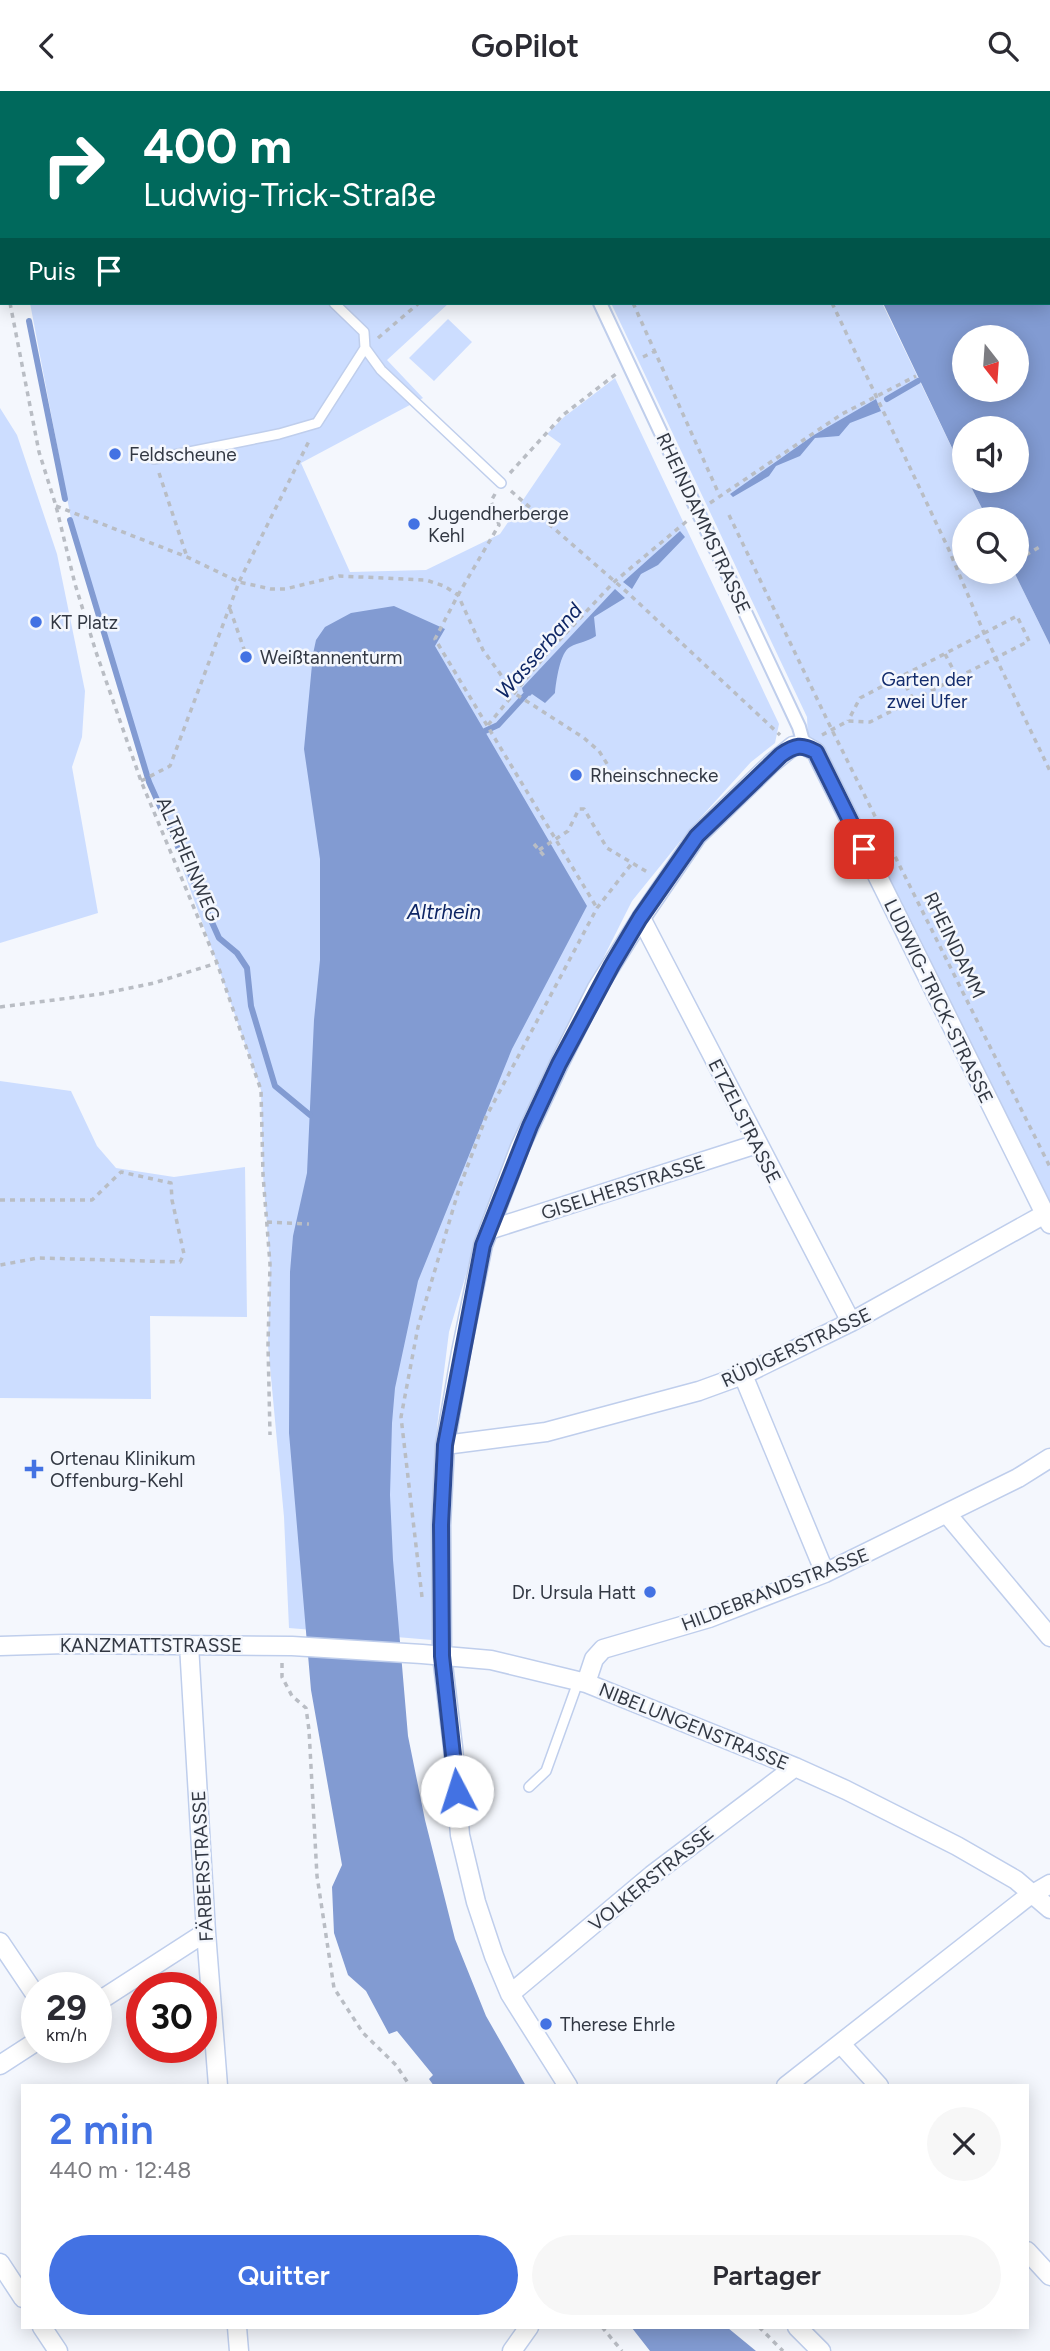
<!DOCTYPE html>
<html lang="fr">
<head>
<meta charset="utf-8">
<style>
  body { margin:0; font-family:Figtree,sans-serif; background:#f7f7f7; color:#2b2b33; height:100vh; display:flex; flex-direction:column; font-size:26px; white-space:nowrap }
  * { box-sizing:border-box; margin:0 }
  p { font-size:23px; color:#7c7c81 }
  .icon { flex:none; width:38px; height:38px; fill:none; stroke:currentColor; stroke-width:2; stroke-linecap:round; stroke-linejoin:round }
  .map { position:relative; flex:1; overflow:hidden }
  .details { position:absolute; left:21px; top:1993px; width:1008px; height:245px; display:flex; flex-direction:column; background:#fff; border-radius:0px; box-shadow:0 4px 18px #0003 }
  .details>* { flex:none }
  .hud { position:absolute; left:0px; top:0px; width:1050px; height:214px; box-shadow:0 4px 18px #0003; background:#00695c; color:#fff; overflow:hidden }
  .needle { width:46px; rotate:163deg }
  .controls { position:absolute; left:952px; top:234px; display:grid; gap:14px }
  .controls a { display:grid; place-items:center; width:77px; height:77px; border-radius:50%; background:#fff; box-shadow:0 4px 18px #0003; font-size:35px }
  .speed { position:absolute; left:21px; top:1881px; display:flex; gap:14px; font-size:35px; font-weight:700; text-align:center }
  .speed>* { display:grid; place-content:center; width:91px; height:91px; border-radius:50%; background:#fff; box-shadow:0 4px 18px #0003; line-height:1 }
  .speed small { font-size:18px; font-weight:400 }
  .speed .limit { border:10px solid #d22; background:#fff; color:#111 }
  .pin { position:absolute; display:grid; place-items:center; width:60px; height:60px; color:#fff; margin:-30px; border-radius:14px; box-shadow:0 4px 10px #0006 }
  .me { position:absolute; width:77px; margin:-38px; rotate:355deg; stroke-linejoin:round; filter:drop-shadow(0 0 5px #0008) }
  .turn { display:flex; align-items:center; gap:24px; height:147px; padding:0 28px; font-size:32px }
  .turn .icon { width:91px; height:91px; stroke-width:2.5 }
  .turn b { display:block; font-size:49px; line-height:60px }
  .then { display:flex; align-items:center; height:66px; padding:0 28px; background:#0003; gap:14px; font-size:26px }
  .round { display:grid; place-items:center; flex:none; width:74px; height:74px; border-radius:37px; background:#f7f7f7 }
  .headline { display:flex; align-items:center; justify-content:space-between; height:119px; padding:0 28px }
  h1 { font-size:42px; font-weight:600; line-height:52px; color:#4372e3 }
  .action { display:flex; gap:14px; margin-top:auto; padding:14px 28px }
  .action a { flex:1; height:80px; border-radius:42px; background:#4372e3; color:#fff; font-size:28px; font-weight:600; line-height:80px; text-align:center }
  .action a+a { background:#f7f7f7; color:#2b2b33 }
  header { display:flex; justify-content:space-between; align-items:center; height:91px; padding:0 28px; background:#fff; font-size:32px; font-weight:600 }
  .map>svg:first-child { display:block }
</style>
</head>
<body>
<header><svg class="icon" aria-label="back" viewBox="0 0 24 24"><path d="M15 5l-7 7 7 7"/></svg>GoPilot<svg class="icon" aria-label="search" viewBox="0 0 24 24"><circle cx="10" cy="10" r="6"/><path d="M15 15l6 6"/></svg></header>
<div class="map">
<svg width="1050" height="2260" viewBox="0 0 1050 2260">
  <rect width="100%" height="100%" fill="#f4f7fd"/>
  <path fill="#cdf" d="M 0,0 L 494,0 L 494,2 L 2,2 L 2,181 Z
    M 515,0 L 783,0 L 783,2 L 516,2 Z
    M 30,212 L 449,212 L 387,269 L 423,307 L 301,372 L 350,481 L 426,479 L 500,443 L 561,353 L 547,343 L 564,326 L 615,287 L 779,633 L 775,652 L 751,671 L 691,737 L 632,810 L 554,965 L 515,1049 L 481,1133 L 449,1241 L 437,1336 L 434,1434 L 444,1550 L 289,1537 L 284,1426 L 268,1254 L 270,1173 L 263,1084 L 261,999 L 217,872 L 152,694 L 72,433 Z
    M 611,212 L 882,212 L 964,382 L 964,390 L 968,390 L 988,429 L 964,429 L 964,481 L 1014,481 L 1050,554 L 1050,1143 L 809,671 L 807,626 Z
    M 448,228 L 472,251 L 434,290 L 409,267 Z
    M 0,317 L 17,344 L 57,463 L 85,600 L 82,646 L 72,676 L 98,822 L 0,852 Z
    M 0,990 L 71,1000 L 97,1055 L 116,1077 L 174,1086 L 245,1076 L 247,1226 L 150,1225 L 151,1308 L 0,1307 Z"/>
  <path fill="#829bd2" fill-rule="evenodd" d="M 786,0 L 1050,0 L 1050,554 L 1014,481 L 1017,481 L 1017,429 L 988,429 L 968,390 L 1017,390 L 1017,338 L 964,338 L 964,382 L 883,212 L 1048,212 L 1048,2 ZM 964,247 L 1017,247 L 1017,299 L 964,299 Z
    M 876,308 L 881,320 L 850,332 L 839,345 L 815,347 L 800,365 L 776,375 L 769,385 L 733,406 L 730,403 L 814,344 Z
    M 680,440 L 685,446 L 658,474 L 641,483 L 632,498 L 623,491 Z
    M 615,498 L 625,507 L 594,526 L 596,545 C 587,551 579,551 570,556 C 560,561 556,591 555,602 L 545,612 L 532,603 L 530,605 L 523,601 L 522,597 Z
    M 394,515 L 445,538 L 435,555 L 587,815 L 512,958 L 418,1190 L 395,1297 L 392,1332 L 390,1404 L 393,1469 L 408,1645 L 425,1729 L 455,1848 L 486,1925 L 526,1995 L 434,1995 L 429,1988 L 433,1984 L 397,1940 L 389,1943 L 366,1900 L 348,1884 L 334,1842 L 332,1796 L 342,1774 L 311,1599 L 289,1342 L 290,1181 L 293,1145 L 307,1082 L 314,929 L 320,869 L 320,768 L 304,658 L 313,563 L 316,549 L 325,536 L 351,522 Z
    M 632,2237 L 728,2237 L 756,2260 L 650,2260 Z"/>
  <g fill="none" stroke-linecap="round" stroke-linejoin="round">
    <path stroke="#829bd2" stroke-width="6" d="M 29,230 L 65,408
      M 887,308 L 918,290
      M 70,429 L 149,691 L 219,847 L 237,862 L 247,877 L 251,915 L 275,995 L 310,1024
      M 485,640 L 498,634 L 530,599"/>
    <defs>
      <path id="service" d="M 334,212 L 364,241 L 365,257 L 381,279 L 501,392
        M 154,368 L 279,343 L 317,332 L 365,257
        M 529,1696 L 546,1680 L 578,1591"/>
      <path id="pedestrian" d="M 600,212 L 799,636 L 804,654"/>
      <path id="minor" d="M 504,0 L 505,2
        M 0,192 L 2,192
        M 641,827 L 851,1231
        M 489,1139 L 757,1053
        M 743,1284 L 825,1482
        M 445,1354 L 546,1341 L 699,1300 L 743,1284 L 851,1231 L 1045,1123
        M 947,1423 L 1050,1546
        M 189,1554 L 206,1841 L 218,1995
        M 0,1555 L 66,1553 L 292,1555 L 422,1563 L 491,1569 L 586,1592 L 795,1676 L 846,1699 L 957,1755 L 1016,1789 L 1050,1818
        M 586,1592 L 594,1568 L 603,1558 L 709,1527 L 825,1482 L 1018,1387 L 1050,1367
        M 0,1851 L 37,1906
        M 510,1903 L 652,1784 L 795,1676
        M 96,1912 L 206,1841
        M 841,1953 L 879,1995
        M 0,1974 L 37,1950
        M 568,1995 L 510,1903 L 494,1865 L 476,1811 L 460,1744 L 453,1656 L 442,1565 L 441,1434 L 445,1354 L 461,1261 L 483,1154 L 520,1056 L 559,973 L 597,897 L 641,827 L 697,745 L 772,672 L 793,655 L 804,654 L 816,661 L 1050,1133
        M 786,1995 L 1026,1807 L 1050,1793
        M 1027,2160 L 1050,2185
        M 0,2172 L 23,2207
        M 42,2236 L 58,2260
        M 237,2236 L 239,2260
        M 797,2236 L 821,2260
        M 512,2260 L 529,2236"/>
    </defs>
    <use href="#service" stroke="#bfceec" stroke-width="12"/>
    <use href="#pedestrian" stroke="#bfceec" stroke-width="16"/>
    <use href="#minor" stroke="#bfceec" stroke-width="21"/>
    <path stroke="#b9bdc4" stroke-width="3.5" stroke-dasharray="5 5" stroke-linecap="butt" d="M 539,0 L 540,2
      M 635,0 L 636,2
      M 735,0 L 736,2
      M 765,0 L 767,2
      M 684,2 L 686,0
      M 10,212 L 39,361 L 56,415 L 75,493 L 96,561 L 141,690 L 217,872 L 261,999 L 263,1084 L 270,1173 L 268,1254 L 270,1344
      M 633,212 L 718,401
      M 832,212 L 949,459 L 984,542 L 1050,680
      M 378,247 L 419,212
      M 643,266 L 655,260
      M 159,382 L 187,466
      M 510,382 L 563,324 L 616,283
      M 511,400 L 628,502 L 780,644
      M 495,403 L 491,410 L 499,434 L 458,504 L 435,548 L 597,817
      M 710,412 L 842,323 L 916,285
      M 56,415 L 187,466 L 239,491 L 271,498 L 285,498 L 339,485 L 426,489 L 444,495 L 458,504 L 483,559 L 514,602 L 584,647 L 599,660 L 609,676
      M 729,424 L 832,639 L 1050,1076
      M 1017,469 L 1041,455
      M 230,518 L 245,561
      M 945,563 L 957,586
      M 901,586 L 913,608
      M 488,634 L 549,560 L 614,491 L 687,430
      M 822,644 L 848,630 L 870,631 L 1029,550 L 1017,525 L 860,607 L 848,630
      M 141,690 L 170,675 L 239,491 L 309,350
      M 534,753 L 545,766
      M 539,759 L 568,740 L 579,718 L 584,718 L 607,757 L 649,782
      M 0,916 L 100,903 L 154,892 L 217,872
      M 0,1109 L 92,1109 L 121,1081 L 171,1092 L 172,1109 L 184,1163 L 180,1171 L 38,1167 L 0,1174
      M 267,1131 L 309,1133
      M 422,1506 L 401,1326 L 418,1236 L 459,1098 L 486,1026 L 597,817 L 633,771
      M 282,1572 L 282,1586 L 292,1605 L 306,1617 L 309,1639 L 317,1785 L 334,1897 L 363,1942 L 396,1974 L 410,1995
      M 602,2236 L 622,2260
      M 759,2236 L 783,2260"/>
    <use href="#service" stroke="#fff" stroke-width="9"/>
    <use href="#pedestrian" stroke="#fff" stroke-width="12"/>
    <use href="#minor" stroke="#fff" stroke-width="18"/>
  </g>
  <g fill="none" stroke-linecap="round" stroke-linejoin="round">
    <defs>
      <path id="route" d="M 457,1700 L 442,1565 L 441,1434 L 445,1354 L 483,1154 L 530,1035 L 559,973 L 612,874 L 640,827 L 697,745 L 781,664 C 795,654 802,653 816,661 L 864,758"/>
    </defs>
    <use href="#route" stroke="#2c4a94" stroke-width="18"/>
    <use href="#route" stroke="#4372e3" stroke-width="12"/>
  </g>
  <g fill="#4372e3" stroke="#f4f7fd" stroke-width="2.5">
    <circle cx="115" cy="363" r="7"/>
    <circle cx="414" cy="433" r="7"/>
    <circle cx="36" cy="531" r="7"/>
    <circle cx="246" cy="566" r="7"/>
    <circle cx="576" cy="684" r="7"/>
    <path d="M30.5 1367.5h7v7h7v7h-7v7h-7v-7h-7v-7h7z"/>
    <circle cx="650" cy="1501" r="7"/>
    <circle cx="546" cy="1933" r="7"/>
  </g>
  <g text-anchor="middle" stroke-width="5" stroke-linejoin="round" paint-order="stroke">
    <g font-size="19" fill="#323843" stroke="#f4f7fd" text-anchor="start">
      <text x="129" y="370">Feldscheune</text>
      <text x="428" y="429">Jugendherberge<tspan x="428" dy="22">Kehl</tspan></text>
      <text x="50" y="538">KT Platz</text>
      <text x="260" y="573">Weißtannenturm</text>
      <text x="590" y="691">Rheinschnecke</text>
      <text x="50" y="1374">Ortenau Klinikum<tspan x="50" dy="22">Offenburg-Kehl</tspan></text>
      <text x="636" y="1508" text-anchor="end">Dr. Ursula Hatt</text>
      <text x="560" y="1940">Therese Ehrle</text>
    </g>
    <g font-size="19" fill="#323843" stroke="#f4f7fd">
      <text transform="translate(704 432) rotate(65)" y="7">RHEINDAMMSTRASSE</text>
      <text transform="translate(189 768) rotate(67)" y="7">ALTRHEINWEG</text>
      <text transform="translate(955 854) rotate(64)" y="7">RHEINDAMM</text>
      <text transform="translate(939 910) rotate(64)" y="7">LUDWIG-TRICK-STRASSE</text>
      <text transform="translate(745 1030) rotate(63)" y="7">ETZELSTRASSE</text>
      <text transform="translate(623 1096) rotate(-18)" y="7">GISELHERSTRASSE</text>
      <text transform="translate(796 1256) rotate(-25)" y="7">RÜDIGERSTRASSE</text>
      <text transform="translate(775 1498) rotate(-21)" y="7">HILDEBRANDSTRASSE</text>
      <text x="151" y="1561">KANZMATTSTRASSE</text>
      <text transform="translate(694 1635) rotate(22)" y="7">NIBELUNGENSTRASSE</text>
      <text transform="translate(202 1775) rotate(-93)" y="7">FÄRBERSTRASSE</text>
      <text transform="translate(651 1787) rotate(-39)" y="7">VOLKERSTRASSE</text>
    </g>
    <g font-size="19" fill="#142d6d" stroke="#f4f7fd">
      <text x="927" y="595">Garten der<tspan x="927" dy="22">zwei Ufer</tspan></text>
    </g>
    <g font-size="21" font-style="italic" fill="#0e2665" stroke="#f4f7fd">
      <text transform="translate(539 560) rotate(-49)" y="7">Wasserband</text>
      <text x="444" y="828">Altrhein</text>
    </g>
  </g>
</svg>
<div class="controls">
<a><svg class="needle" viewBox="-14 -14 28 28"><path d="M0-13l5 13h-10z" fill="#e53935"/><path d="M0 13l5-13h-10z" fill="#7c7c81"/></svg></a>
<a><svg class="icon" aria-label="sound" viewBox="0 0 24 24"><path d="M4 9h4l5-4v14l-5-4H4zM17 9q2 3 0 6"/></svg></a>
<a><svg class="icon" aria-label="search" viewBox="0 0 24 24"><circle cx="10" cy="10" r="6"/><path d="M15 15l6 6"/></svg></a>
</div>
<div class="speed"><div>29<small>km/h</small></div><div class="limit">30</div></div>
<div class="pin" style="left:864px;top:758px;background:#d93025"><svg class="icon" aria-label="arrive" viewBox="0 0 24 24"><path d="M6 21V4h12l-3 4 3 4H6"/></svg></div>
<svg class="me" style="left:457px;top:1700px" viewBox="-20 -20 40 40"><circle r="19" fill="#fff"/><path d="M0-13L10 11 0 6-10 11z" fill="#4372e3"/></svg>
<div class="hud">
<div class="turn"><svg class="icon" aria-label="right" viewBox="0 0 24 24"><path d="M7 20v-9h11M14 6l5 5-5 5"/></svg><div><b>400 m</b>Ludwig-Trick-Straße</div></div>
<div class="then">Puis<svg class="icon" aria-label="arrive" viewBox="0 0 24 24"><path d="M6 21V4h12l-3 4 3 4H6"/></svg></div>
</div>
<section class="details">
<div class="headline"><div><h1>2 min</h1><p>440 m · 12:48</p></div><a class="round"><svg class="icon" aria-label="close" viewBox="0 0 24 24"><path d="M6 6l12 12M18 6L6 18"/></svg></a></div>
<div class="action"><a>Quitter</a><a>Partager</a></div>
</section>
</div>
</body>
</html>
